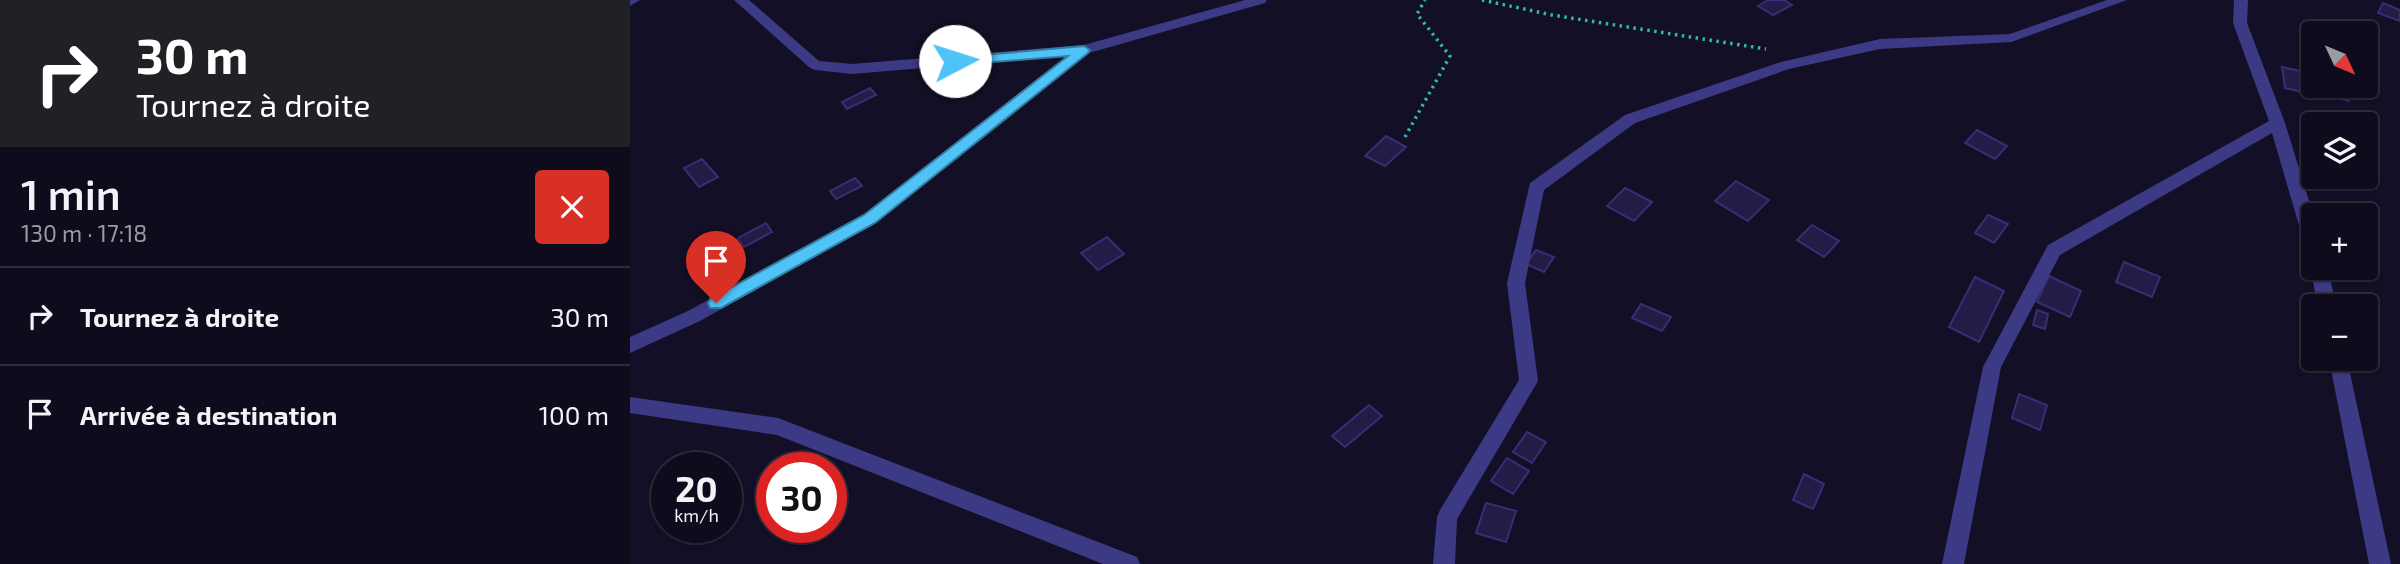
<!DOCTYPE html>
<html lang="fr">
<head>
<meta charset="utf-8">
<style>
  body { margin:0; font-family:"Exo 2",sans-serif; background:#1c1929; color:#f1f3f6; height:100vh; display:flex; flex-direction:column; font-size:26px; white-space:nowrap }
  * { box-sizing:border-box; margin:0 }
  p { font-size:23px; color:#9b9ba3 }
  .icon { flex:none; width:38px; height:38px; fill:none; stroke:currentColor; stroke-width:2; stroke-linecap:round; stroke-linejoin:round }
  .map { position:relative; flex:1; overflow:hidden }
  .drawer { display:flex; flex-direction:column; background:#0e0b1c; width:630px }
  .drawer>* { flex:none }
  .hud { background:#202124; color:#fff; overflow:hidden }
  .needle { width:46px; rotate:134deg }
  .tools { position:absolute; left:1671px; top:21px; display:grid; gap:14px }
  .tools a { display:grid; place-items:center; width:77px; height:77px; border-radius:7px; background:#0e0b1c; box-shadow:0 2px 5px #0004,0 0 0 2px #2e2b3b; font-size:35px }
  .speed { position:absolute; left:21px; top:452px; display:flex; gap:14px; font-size:35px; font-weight:700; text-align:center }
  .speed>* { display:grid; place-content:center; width:91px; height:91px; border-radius:50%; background:#0e0b1c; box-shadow:0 2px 5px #0004,0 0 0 2px #2e2b3b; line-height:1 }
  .speed small { font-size:18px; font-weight:400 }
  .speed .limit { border:10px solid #d22; background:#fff; color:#111 }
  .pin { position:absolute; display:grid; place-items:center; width:60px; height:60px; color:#fff; margin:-72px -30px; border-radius:50% 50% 50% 0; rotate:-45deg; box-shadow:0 0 7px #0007 }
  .pin .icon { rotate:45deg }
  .me { position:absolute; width:77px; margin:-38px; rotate:85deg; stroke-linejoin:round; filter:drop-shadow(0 0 5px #0008) }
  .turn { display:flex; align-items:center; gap:24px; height:147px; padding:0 21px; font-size:32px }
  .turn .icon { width:91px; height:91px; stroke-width:2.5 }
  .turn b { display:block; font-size:49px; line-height:60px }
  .round { display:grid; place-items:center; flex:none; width:74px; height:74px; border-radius:7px; background:#1c1929 }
  .headline { display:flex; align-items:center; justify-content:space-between; height:119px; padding:0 21px }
  h1 { font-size:42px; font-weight:600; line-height:52px }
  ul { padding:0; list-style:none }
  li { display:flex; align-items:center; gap:21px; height:98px; padding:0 21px; border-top:2px solid #2e2b3b }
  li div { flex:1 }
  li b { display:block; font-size:26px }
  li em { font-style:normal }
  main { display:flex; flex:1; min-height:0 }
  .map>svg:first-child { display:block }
</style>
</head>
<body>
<main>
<section class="drawer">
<div class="hud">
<div class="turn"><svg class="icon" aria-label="right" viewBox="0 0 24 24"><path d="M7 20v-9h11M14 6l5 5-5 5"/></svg><div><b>30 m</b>Tournez à droite</div></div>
</div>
<div class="headline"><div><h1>1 min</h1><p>130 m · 17:18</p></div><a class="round" style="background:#d93025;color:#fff"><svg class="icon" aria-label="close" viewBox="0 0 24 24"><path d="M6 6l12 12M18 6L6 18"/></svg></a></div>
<ul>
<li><svg class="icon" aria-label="right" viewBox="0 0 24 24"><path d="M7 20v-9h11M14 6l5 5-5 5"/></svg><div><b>Tournez à droite</b></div><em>30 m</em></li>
<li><svg class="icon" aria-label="arrive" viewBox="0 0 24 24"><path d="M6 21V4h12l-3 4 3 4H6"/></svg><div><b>Arrivée à destination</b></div><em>100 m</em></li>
</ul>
</section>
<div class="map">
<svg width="1770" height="564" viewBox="0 0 1770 564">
  <rect width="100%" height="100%" fill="#130f26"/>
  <path fill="#241b47" stroke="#3b2d73" stroke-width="2" d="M 1138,0 L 1154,0 L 1162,5 L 1143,15 L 1128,6 Z
    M 1753,3 L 1770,10 L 1770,21 L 1748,13 Z
    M 1652,67 L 1684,74 L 1684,86 L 1689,86 L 1691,96 L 1655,88 Z
    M 1694,86 L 1717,89 L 1719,101 L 1696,96 Z
    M 240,88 L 246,95 L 217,109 L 212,102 Z
    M 1347,130 L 1377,146 L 1365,159 L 1335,143 Z
    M 756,136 L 776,147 L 755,166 L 735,156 Z
    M 72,159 L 88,177 L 69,187 L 54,168 Z
    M 225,178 L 232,186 L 206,199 L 200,191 Z
    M 1106,181 L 1139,200 L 1118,221 L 1085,201 Z
    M 995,188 L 1022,202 L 1004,221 L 977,206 Z
    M 1358,215 L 1378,224 L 1364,243 L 1345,233 Z
    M 136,223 L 142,232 L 114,247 L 108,238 Z
    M 1182,225 L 1209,241 L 1194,257 L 1167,240 Z
    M 477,237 L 494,254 L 468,270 L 451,253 Z
    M 906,250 L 924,257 L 914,272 L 896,264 Z
    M 1494,262 L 1530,277 L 1522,297 L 1486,282 Z
    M 1419,276 L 1451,291 L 1440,317 L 1407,302 Z
    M 1345,277 L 1374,291 L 1349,342 L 1319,327 Z
    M 1011,304 L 1041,317 L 1032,331 L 1002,318 Z
    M 1407,310 L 1418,314 L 1415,329 L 1403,325 Z
    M 1389,394 L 1417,405 L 1410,430 L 1382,418 Z
    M 739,405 L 752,416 L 715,447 L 702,436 Z
    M 897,432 L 916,442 L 902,463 L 883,452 Z
    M 877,458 L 899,471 L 883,494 L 861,481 Z
    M 1174,474 L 1194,484 L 1183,509 L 1163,500 Z
    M 856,503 L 886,511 L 876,542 L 846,533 Z"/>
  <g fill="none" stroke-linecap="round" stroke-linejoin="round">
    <path stroke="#2fb8b0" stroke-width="3.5" stroke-dasharray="2.5 4.5" stroke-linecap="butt" d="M 852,0 L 922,15 L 1136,49
      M 775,137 L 820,56 L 787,14 L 795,0"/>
    <path fill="#3d3a85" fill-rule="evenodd" d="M 0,0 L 10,0 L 0,6 Z
      M 104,0 L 119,0 L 189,61 L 222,64 L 454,45 L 615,0 L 637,0 L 635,3 L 459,53 L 246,223 L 70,321 L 0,353 L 0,337 L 58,311 L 234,215 L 437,56 L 222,74 L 185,70 L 180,68 Z
      M 1477,0 L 1497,0 L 1381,42 L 1250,49 L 1159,69 L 1005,123 L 914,190 L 895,283 L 908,381 L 827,519 L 825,564 L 803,564 L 807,517 L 810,510 L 889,380 L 877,283 L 900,183 L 995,115 L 1151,62 L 1250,39 L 1380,34 Z
      M 1604,0 L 1618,0 L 1617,23 L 1655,123 L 1684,217 L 1684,252 L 1675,246 L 1642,133 L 1430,255 L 1371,367 L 1334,564 L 1312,564 L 1353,367 L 1418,245 L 1639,121 L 1603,23 Z
      M 1684,263 L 1684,268 L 1698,268 L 1706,306 L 1688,306 L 1680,268 Z
      M 1699,359 L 1717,359 L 1761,564 L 1739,564 Z
      M 0,397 L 148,418 L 507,557 L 510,564 L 473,564 L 147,435 L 0,413 Z"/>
  </g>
  <path fill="#4fc3f7" stroke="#337fa1" stroke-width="2" d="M 454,46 L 460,50 L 458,53 L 245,223 L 91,308 L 80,308 L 78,303 L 80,299 L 234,215 L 438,56 L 325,65 L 318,61 L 320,58 Z"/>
</svg>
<div class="tools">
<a><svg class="needle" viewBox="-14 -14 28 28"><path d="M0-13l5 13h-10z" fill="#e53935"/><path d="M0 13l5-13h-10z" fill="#9b9ba3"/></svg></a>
<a><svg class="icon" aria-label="layers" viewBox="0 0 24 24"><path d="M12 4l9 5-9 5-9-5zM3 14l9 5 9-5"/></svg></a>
<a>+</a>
<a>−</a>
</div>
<div class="speed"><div>20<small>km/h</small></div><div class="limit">30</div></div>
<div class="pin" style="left:86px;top:303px;background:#d93025"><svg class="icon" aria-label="arrive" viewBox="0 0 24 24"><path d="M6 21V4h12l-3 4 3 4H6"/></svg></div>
<svg class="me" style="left:325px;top:61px" viewBox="-20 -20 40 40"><circle r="19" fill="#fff"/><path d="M0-13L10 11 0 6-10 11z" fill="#4fc3f7"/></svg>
</div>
</main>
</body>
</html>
